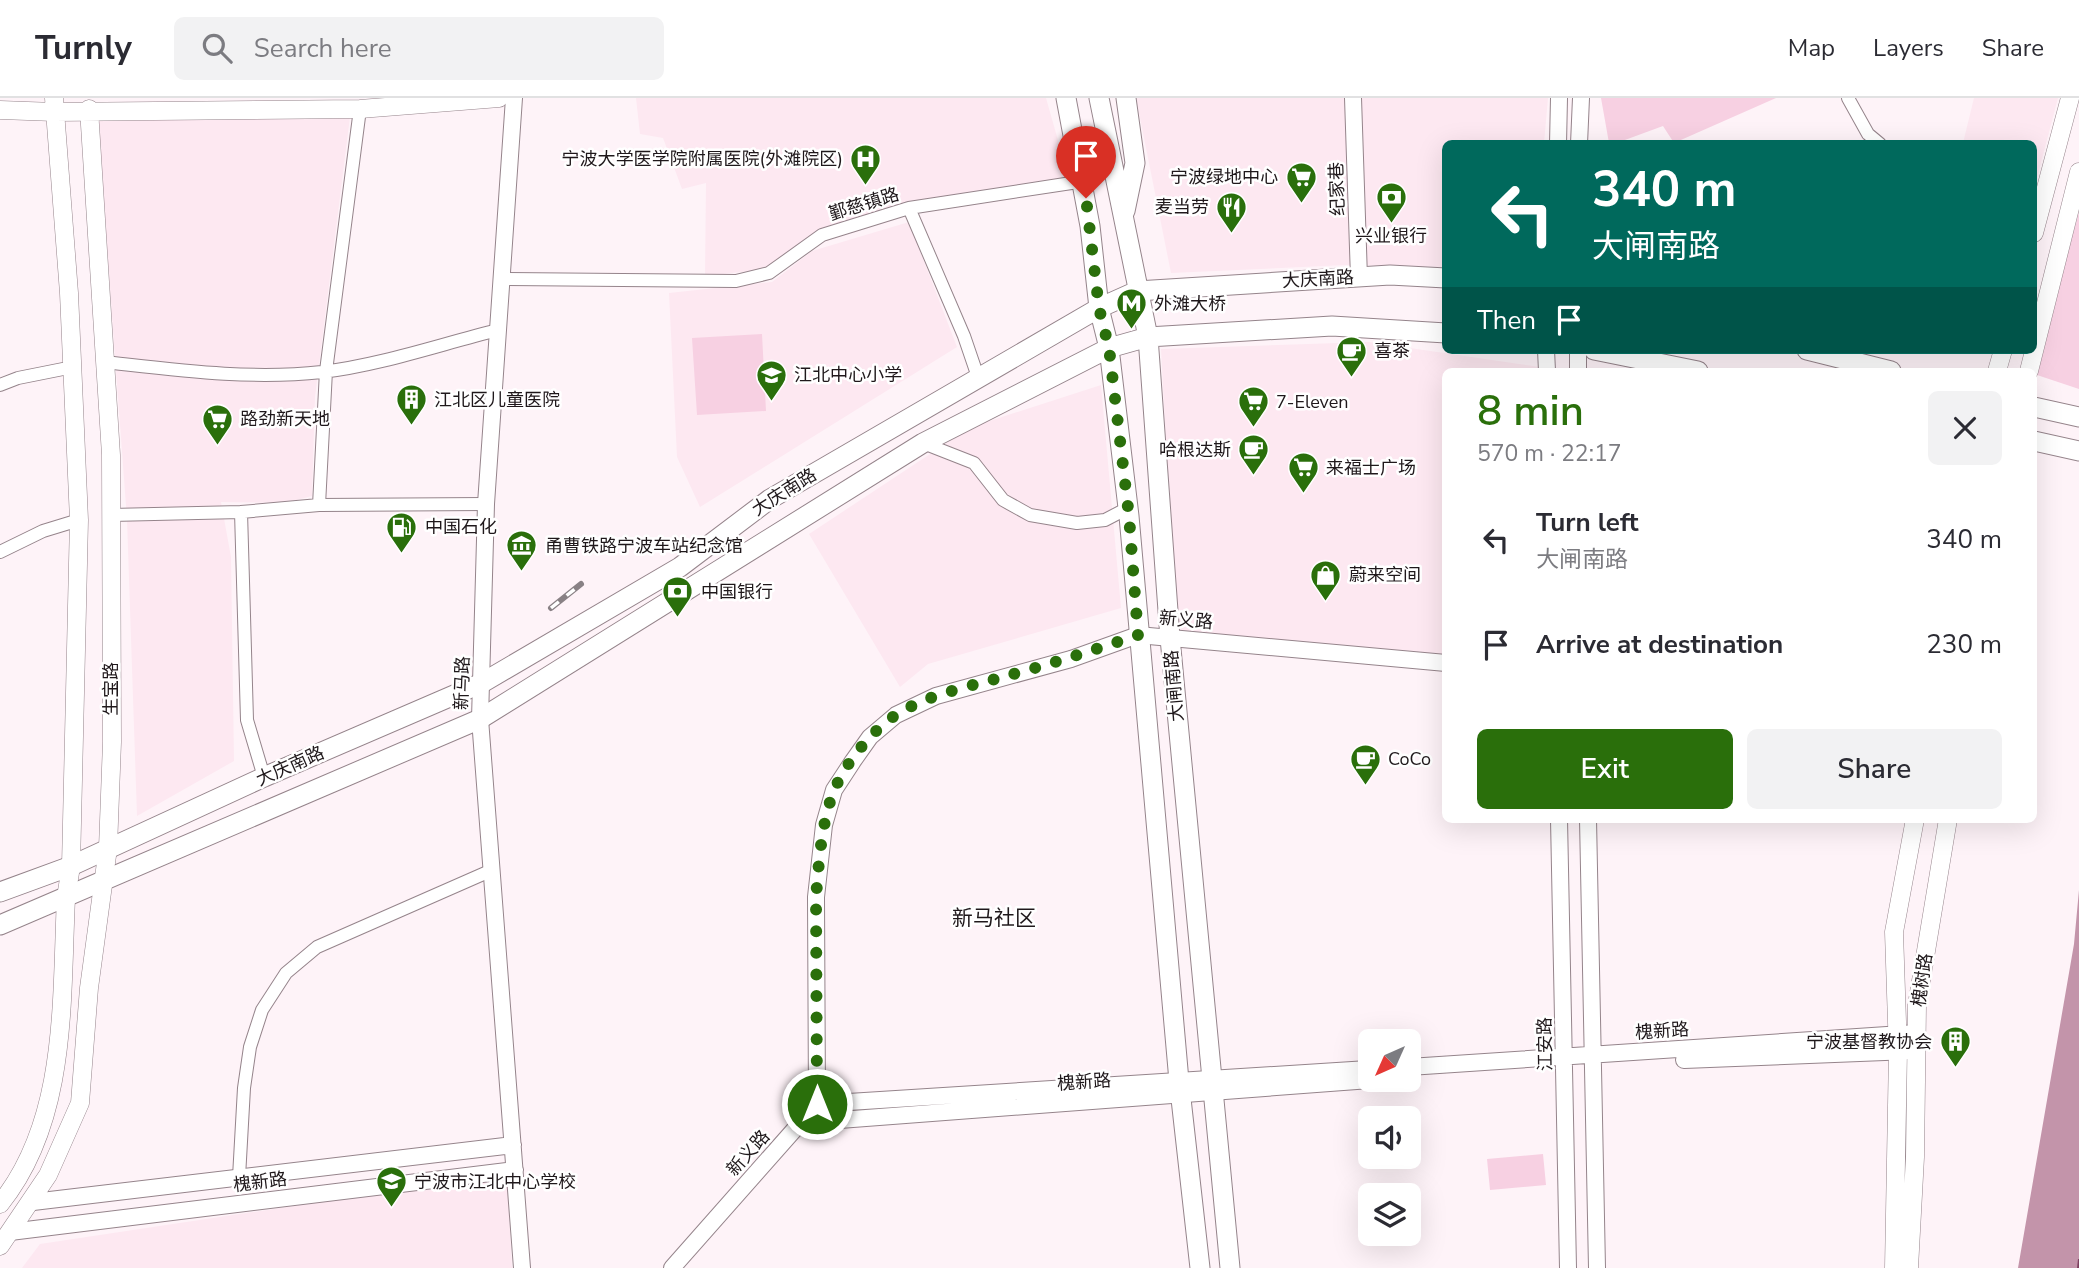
<!DOCTYPE html>
<html lang="en">
<head>
<meta charset="utf-8">
<style>
  body { margin:0; font-family:"Nunito Sans","Noto Sans SC",sans-serif; background:#f2f2f3; color:#2b2b33; height:100vh; display:flex; flex-direction:column; font-size:26px; white-space:nowrap }
  * { box-sizing:border-box; margin:0 }
  p { font-size:23px; color:#7c7c81 }
  .icon { flex:none; width:38px; height:38px; fill:none; stroke:currentColor; stroke-width:2; stroke-linecap:round; stroke-linejoin:round }
  .map { position:relative; flex:1; overflow:hidden }
  .sheet { position:absolute; left:1442px; top:270px; width:595px; height:455px; display:flex; flex-direction:column; background:#fff; border-radius:10px; box-shadow:0 7px 28px #0002 }
  .sheet>* { flex:none }
  .hud { position:absolute; left:1442px; top:42px; width:595px; height:214px; border-radius:10px; box-shadow:0 7px 28px #0002; background:#00695c; color:#fff; overflow:hidden }
  .needle { width:46px; rotate:225deg }
  .buttons { position:absolute; left:1358px; top:931px; display:grid; gap:14px }
  .buttons a { display:grid; place-items:center; width:63px; height:63px; border-radius:10px; background:#fff; box-shadow:0 7px 28px #0002; font-size:35px }
  .pin { position:absolute; display:grid; place-items:center; width:60px; height:60px; color:#fff; margin:-72px -30px; border-radius:50% 50% 50% 0; rotate:-45deg; box-shadow:0 0 7px #0007 }
  .pin .icon { rotate:45deg }
  .me { position:absolute; width:77px; margin:-38px; rotate:0deg; stroke-linejoin:round; filter:drop-shadow(0 0 5px #0008) }
  .turn { display:flex; align-items:center; gap:24px; height:147px; padding:0 35px; font-size:32px }
  .turn .icon { width:91px; height:91px; stroke-width:2.5 }
  .turn b { display:block; font-size:49px; line-height:60px }
  .then { display:flex; align-items:center; height:66px; padding:0 35px; background:#0003; gap:14px; font-size:26px }
  .round { display:grid; place-items:center; flex:none; width:74px; height:74px; border-radius:10px; background:#f2f2f3 }
  .headline { display:flex; align-items:center; justify-content:space-between; height:119px; padding:0 35px }
  h1 { font-size:42px; font-weight:600; line-height:52px; color:#2a6f0b }
  .button { display:flex; gap:14px; margin-top:auto; padding:14px 35px }
  .button a { flex:1; height:80px; border-radius:10px; background:#2a6f0b; color:#fff; font-size:28px; font-weight:600; line-height:80px; text-align:center }
  .button a+a { background:#f2f2f3; color:#2b2b33 }
  ul { padding:0; list-style:none }
  li { display:flex; align-items:center; gap:21px; height:105px; padding:0 35px }
  li div { flex:1 }
  li b { display:block; font-size:26px }
  li em { font-style:normal }
  header { display:flex; align-items:center; gap:42px; box-sizing:border-box; height:98px; padding:0 35px; background:#fff; border-bottom:2px solid #e1e1e2 }
  header strong { font-size:33px }
  nav { display:flex; gap:38px; margin-inline-start:auto; font-size:24px }
  .search { width:490px; height:63px; background:#f2f2f3; display:flex; align-items:center; gap:18px; box-sizing:border-box; padding:0 24px; border-radius:10px; color:#7c7c81; font-size:26px }
  .map>svg:first-child { display:block }
</style>
</head>
<body>
<header>
<strong>Turnly</strong>
<div class="search"><svg class="icon" aria-label="search" viewBox="0 0 24 24"><circle cx="10" cy="10" r="6"/><path d="M15 15l6 6"/></svg>Search here</div>
<nav><a>Map</a><a>Layers</a><a>Share</a></nav>
</header>
<div class="map">
<svg width="2079" height="1170" viewBox="0 0 2079 1170">
  <rect width="100%" height="100%" fill="#fef3f8"/>
  <path fill="#fde8f1" d="M 636,0 L 1046,0 L 1069,81 L 819,135 L 768,171 L 705,178 L 706,85 L 682,91 L 663,40 L 640,36 Z
    M 1136,0 L 1548,0 L 1544,45 L 1446,46 L 1445,169 L 1346,167 L 1171,175 Z
    M 1974,0 L 2058,0 L 2037,80 L 2034,79 L 2034,46 L 1963,45 Z
    M 97,15 L 350,19 L 315,299 L 312,398 L 285,405 L 221,404 L 231,459 L 234,663 L 137,718 L 127,421 Z
    M 909,124 L 957,249 L 700,409 L 677,359 L 669,195 L 772,184 L 812,153 Z
    M 1369,244 L 1540,269 L 1540,273 L 1446,273 L 1445,558 L 1176,534 L 1161,251 Z
    M 1101,287 L 1121,510 L 928,566 L 900,589 L 809,436 L 971,329 Z
    M 507,1076 L 512,1170 L 22,1170 L 40,1146 Z"/>
  <path fill="#f7d0e2" d="M 1601,0 L 1776,0 L 1674,45 L 1663,28 L 1614,46 L 1609,45 Z
    M 2079,114 L 2079,291 L 2034,276 Z
    M 762,236 L 766,313 L 697,317 L 692,240 Z
    M 1543,1056 L 1546,1087 L 1490,1092 L 1487,1061 Z"/>
  <path fill="#c394aa" d="M 2079,792 L 2079,1170 L 2018,1170 L 2074,846 Z"/>
  <g fill="none" stroke-linecap="round" stroke-linejoin="round">
    <path stroke="#7d4060" stroke-width="2" stroke-dasharray="9 7" stroke-linecap="butt" d="M 2078,1170 L 2079,1161"/>
    <defs>
      <path id="minor" d="M 1848,0 L 1868,36 L 1880,46
        M 909,110 L 964,238 L 978,279
        M 502,181 L 736,183 L 769,175 L 822,137 L 909,110 L 1078,84
        M 104,264 C 177,272 249,282 322,274 C 381,267 441,246 498,232
        M 0,287 L 18,280 L 73,269
        M 923,345 L 974,365 L 1003,402 L 1030,417 L 1077,425 L 1105,422 L 1128,410
        M 319,407 L 326,273 L 360,11
        M 111,417 L 241,414
        M 0,454 L 43,433 L 79,422
        M 264,679 L 247,622 L 241,414 L 319,407 L 486,406
        M 239,1079 L 244,990 L 250,949 L 262,912 L 286,875 L 317,849 L 490,773"/>
      <path id="tertiary" d="M 514,0 L 486,406 L 480,621 L 522,1170
        M 1353,0 L 1359,180
        M 1558,46 L 1559,0
        M 1579,46 L 1581,0
        M 1546,252 L 1547,273
        M 1578,252 L 1578,273
        M 1559,721 L 1568,1170
        M 1588,721 L 1597,1170
        M 1684,962 L 1910,953
        M 1409,969 L 1917,935
        M 817,1006 L 1368,971
        M 800,1025 L 1370,982
        M 33,1104 L 513,1047
        M 10,1134 L 515,1072
        M 672,1170 L 817,1006 L 816,799 L 824,727 L 834,692 L 853,663 L 870,639 L 896,617 L 936,598 L 1071,561 L 1138,537 L 1446,565"/>
      <path id="secondary" d="M 0,12 L 55,14 L 360,11 L 499,0
        M 2034,135 L 2070,0
        M 1997,273 L 2003,252
        M 2029,273 L 2079,74
        M 0,1106 C 68,1022 61,903 66,800 L 71,768 L 79,422 L 69,195 L 54,0
        M 0,1148 L 48,1077 L 80,1005 L 89,890 L 108,750 L 112,644 L 111,357 L 89,11
        M 1894,1170 L 1898,954 L 1894,834 L 1915,721
        M 1909,1170 L 1915,1059 L 1917,907 L 1948,721"/>
      <path id="primary" d="M 1066,0 L 1090,128 L 1099,210 L 1109,250 L 1129,418 L 1179,983 L 1200,1170
        M 1099,0 L 1148,239 L 1170,540 L 1230,1170
        M 1125,113 L 1135,65 L 1126,0
        M 1594,252 L 1698,273
        M 1807,252 L 1891,273
        M 2034,309 L 2079,319
        M 2034,343 L 2079,353
        M 0,794 L 71,768 L 264,679 L 482,585 L 680,469 L 770,401 L 1099,210 L 1137,193 L 1390,177 L 1446,180
        M 0,827 L 480,621 L 923,345 L 1109,250 L 1148,239 L 1332,228 L 1446,235"/>
    </defs>
    <use href="#minor" stroke="#95848b" stroke-width="14"/>
    <use href="#tertiary" stroke="#95848b" stroke-width="18"/>
    <use href="#secondary" stroke="#95848b" stroke-width="19"/>
    <use href="#primary" stroke="#95848b" stroke-width="21"/>
    <use href="#minor" stroke="#fff" stroke-width="12"/>
    <use href="#tertiary" stroke="#fff" stroke-width="16"/>
    <use href="#secondary" stroke="#fff" stroke-width="18"/>
    <use href="#primary" stroke="#fff" stroke-width="19"/>
    <defs>
      <path id="rail" d="M 551,510 L 581,486"/>
    </defs>
    <use href="#rail" stroke="#898185" stroke-width="6"/>
    <use href="#rail" stroke="#fff" stroke-width="3.5" stroke-dasharray="10" stroke-linecap="butt"/>
  </g>
  <g fill="none" stroke-linecap="round" stroke-linejoin="round">
    <path stroke="#2a6f0b" stroke-width="12" stroke-dasharray="0 21.6" d="M 817,1006 L 816,799 C 819,764 821,728 833,695 C 844,667 871,633 896,617 C 928,596 969,589 1006,578 C 1051,566 1094,552 1138,537 L 1129,418 L 1109,250 L 1099,210 L 1086,100"/>
  </g>
  <defs>
    <symbol id="hospital-pin" viewBox="-11 -11 22 30"><path d="M0 17L-7.5 6A9.5 9.5 0 1 1 7.5 6Z" fill="#2a6f0b" stroke="#fff"/><path d="M-5-5h3v3.5h4V-5h3V5h-3V1.5h-4V5h-3Z" fill="#fff"/></symbol>
    <symbol id="supermarket-pin" viewBox="-11 -11 22 30"><path d="M0 17L-7.5 6A9.5 9.5 0 1 1 7.5 6Z" fill="#2a6f0b" stroke="#fff"/><path d="M-6-5.5h2.5l.6 2H6L4.5 2H-2.5L-4.4-4H-6ZM-1.5 3.2a1.3 1.3 0 1 0 .1 0ZM3 3.2a1.3 1.3 0 1 0 .1 0Z" fill="#fff"/></symbol>
    <symbol id="bank-pin" viewBox="-11 -11 22 30"><path d="M0 17L-7.5 6A9.5 9.5 0 1 1 7.5 6Z" fill="#2a6f0b" stroke="#fff"/><path d="M-6-4H6V4H-6ZM0-2.3a2.3 2.3 0 1 0 0 4.6a2.3 2.3 0 1 0 0-4.6Z" fill="#fff"/></symbol>
    <symbol id="restaurant-pin" viewBox="-11 -11 22 30"><path d="M0 17L-7.5 6A9.5 9.5 0 1 1 7.5 6Z" fill="#2a6f0b" stroke="#fff"/><path d="M-5-6h1v4h1v-4h1v4h1v-4h1v5L-1.5 .5V6h-2V.5L-5-1ZM5-6V6H3V1.5H1.5Q1.5-4 5-6Z" fill="#fff"/></symbol>
    <symbol id="metro-pin" viewBox="-11 -11 22 30"><path d="M0 17L-7.5 6A9.5 9.5 0 1 1 7.5 6Z" fill="#2a6f0b" stroke="#fff"/><path d="M-5.5 5V-5H-3L0 0L3-5H5.5V5H3V-.5L0 4L-3-.5V5Z" fill="#fff"/></symbol>
    <symbol id="cafe-pin" viewBox="-11 -11 22 30"><path d="M0 17L-7.5 6A9.5 9.5 0 1 1 7.5 6Z" fill="#2a6f0b" stroke="#fff"/><path d="M-5.5-4.5H6V0H3Q3 3.5 0 3.5H-2.5Q-5.5 3.5-5.5 0ZM3-3.2v2h1.7v-2ZM-6 4.5H4V6H-6Z" fill="#fff"/></symbol>
    <symbol id="school-pin" viewBox="-11 -11 22 30"><path d="M0 17L-7.5 6A9.5 9.5 0 1 1 7.5 6Z" fill="#2a6f0b" stroke="#fff"/><path d="M0-5L7-2L0 1L-7-2ZM-4 1L0 2.5L4 1V4Q0 6-4 4Z" fill="#fff"/></symbol>
    <symbol id="building-pin" viewBox="-11 -11 22 30"><path d="M0 17L-7.5 6A9.5 9.5 0 1 1 7.5 6Z" fill="#2a6f0b" stroke="#fff"/><path d="M-4-6H4V6H1V3H-1V6H-4ZM-2.5-4.3h1.7v1.8h-1.7ZM.8-4.3h1.7v1.8H.8ZM-2.5-1h1.7V.8h-1.7ZM.8-1h1.7V.8H.8Z" fill="#fff"/></symbol>
    <symbol id="fuel-pin" viewBox="-11 -11 22 30"><path d="M0 17L-7.5 6A9.5 9.5 0 1 1 7.5 6Z" fill="#2a6f0b" stroke="#fff"/><path d="M-5.5-6h7V0h2V4h1.3V-2.5L3-4.5l.8-.8L6-3V5H2.5V1h-1V6h-7ZM-4.2-4.7v3.2H.2V-4.7Z" fill="#fff"/></symbol>
    <symbol id="museum-pin" viewBox="-11 -11 22 30"><path d="M0 17L-7.5 6A9.5 9.5 0 1 1 7.5 6Z" fill="#2a6f0b" stroke="#fff"/><path d="M0-6L6-3V-2H-6V-3ZM-5-1h2V3h-2ZM-1-1h2V3h-2ZM3-1h2V3H3ZM-6 4H6V6H-6Z" fill="#fff"/></symbol>
    <symbol id="shop-pin" viewBox="-11 -11 22 30"><path d="M0 17L-7.5 6A9.5 9.5 0 1 1 7.5 6Z" fill="#2a6f0b" stroke="#fff"/><path d="M-5-2.5h2.3a2.7 3.5 0 0 1 5.4 0H5L5.5 6h-11ZM-1.5-2.5h3a1.5 2.3 0 0 0-3 0Z" fill="#fff"/></symbol>
  </defs>
  <g fill-rule="evenodd">
    <use href="#hospital-pin" x="848" y="44" width="35" height="47"/>
    <use href="#supermarket-pin" x="1284" y="62" width="35" height="47"/>
    <use href="#bank-pin" x="1374" y="82" width="35" height="47"/>
    <use href="#restaurant-pin" x="1214" y="92" width="35" height="47"/>
    <use href="#metro-pin" x="1114" y="188" width="35" height="47"/>
    <use href="#cafe-pin" x="1334" y="236" width="35" height="47"/>
    <use href="#school-pin" x="754" y="260" width="35" height="47"/>
    <use href="#building-pin" x="394" y="284" width="35" height="47"/>
    <use href="#supermarket-pin" x="1236" y="286" width="35" height="47"/>
    <use href="#supermarket-pin" x="200" y="304" width="35" height="47"/>
    <use href="#cafe-pin" x="1236" y="334" width="35" height="47"/>
    <use href="#supermarket-pin" x="1286" y="352" width="35" height="47"/>
    <use href="#fuel-pin" x="384" y="412" width="35" height="47"/>
    <use href="#museum-pin" x="504" y="430" width="35" height="47"/>
    <use href="#shop-pin" x="1308" y="460" width="35" height="47"/>
    <use href="#bank-pin" x="660" y="476" width="35" height="47"/>
    <use href="#cafe-pin" x="1348" y="644" width="35" height="47"/>
    <use href="#building-pin" x="1938" y="926" width="35" height="47"/>
    <use href="#school-pin" x="374" y="1066" width="35" height="47"/>
  </g>
  <g text-anchor="middle" stroke-width="5" stroke-linejoin="round" paint-order="stroke">
    <g font-size="18" fill="#1f181b" stroke="#fff" text-anchor="start">
      <text x="843" y="67" text-anchor="end">宁波大学医学院附属医院(外滩院区)</text>
      <text x="1278" y="85" text-anchor="end">宁波绿地中心</text>
      <text x="1209" y="115" text-anchor="end">麦当劳</text>
      <text x="1391" y="144" text-anchor="middle">兴业银行</text>
      <text x="1154" y="212">外滩大桥</text>
      <text x="1374" y="259">喜茶</text>
      <text x="794" y="283">江北中心小学</text>
      <text x="434" y="308">江北区儿童医院</text>
      <text x="1276" y="310">7-Eleven</text>
      <text x="240" y="327">路劲新天地</text>
      <text x="1231" y="358" text-anchor="end">哈根达斯</text>
      <text x="1326" y="376">来福士广场</text>
      <text x="425" y="435">中国石化</text>
      <text x="545" y="454">甬曹铁路宁波车站纪念馆</text>
      <text x="1349" y="483">蔚来空间</text>
      <text x="701" y="500">中国银行</text>
      <text x="1388" y="667">CoCo</text>
      <text x="1932" y="950" text-anchor="end">宁波基督教协会</text>
      <text x="414" y="1090">宁波市江北中心学校</text>
    </g>
    <g font-size="18" fill="#1f181b" stroke="#fff">
      <text transform="translate(1337 91) rotate(-92)" y="6">纪家巷</text>
      <text transform="translate(864 106) rotate(-17)" y="6">鄞慈镇路</text>
      <text transform="translate(1318 181) rotate(-3)" y="6">大庆南路</text>
      <text transform="translate(784 394) rotate(-32)" y="6">大庆南路</text>
      <text transform="translate(1186 522) rotate(5)" y="6">新义路</text>
      <text transform="translate(462 585) rotate(-88)" y="6">新马路</text>
      <text transform="translate(1174 588) rotate(-95)" y="6">大闸南路</text>
      <text transform="translate(111 591) rotate(-90)" y="6">生宝路</text>
      <text transform="translate(290 668) rotate(-24)" y="6">大庆南路</text>
      <text transform="translate(1922 882) rotate(-82)" y="6">槐树路</text>
      <text transform="translate(1662 933) rotate(-4)" y="6">槐新路</text>
      <text transform="translate(1545 946) rotate(-91)" y="6">江安路</text>
      <text transform="translate(1084 984) rotate(-4)" y="6">槐新路</text>
      <text transform="translate(748 1055) rotate(-48)" y="6">新义路</text>
      <text transform="translate(260 1084) rotate(-7)" y="6">槐新路</text>
    </g>
    <g font-size="21" fill="#1f181b" stroke="#fff">
      <text x="994" y="827">新马社区</text>
    </g>
  </g>
</svg>
<div class="buttons">
<a><svg class="needle" viewBox="-14 -14 28 28"><path d="M0-13l5 13h-10z" fill="#e53935"/><path d="M0 13l5-13h-10z" fill="#7c7c81"/></svg></a>
<a><svg class="icon" aria-label="sound" viewBox="0 0 24 24"><path d="M4 9h4l5-4v14l-5-4H4zM17 9q2 3 0 6"/></svg></a>
<a><svg class="icon" aria-label="layers" viewBox="0 0 24 24"><path d="M12 4l9 5-9 5-9-5zM3 14l9 5 9-5"/></svg></a>
</div>
<div class="pin" style="left:1086px;top:100px;background:#d93025"><svg class="icon" aria-label="arrive" viewBox="0 0 24 24"><path d="M6 21V4h12l-3 4 3 4H6"/></svg></div>
<svg class="me" style="left:817px;top:1006px" viewBox="-20 -20 40 40"><circle r="17" fill="#2a6f0b" stroke="#fff" stroke-width="3"/><path d="M0-11L8 9 0 5-8 9z" fill="#fff"/></svg>
<div class="hud">
<div class="turn"><svg class="icon" aria-label="left" viewBox="0 0 24 24"><path d="M17 20v-9H6M10 6l-5 5 5 5"/></svg><div><b>340 m</b>大闸南路</div></div>
<div class="then">Then<svg class="icon" aria-label="arrive" viewBox="0 0 24 24"><path d="M6 21V4h12l-3 4 3 4H6"/></svg></div>
</div>
<section class="sheet">
<div class="headline"><div><h1>8 min</h1><p>570 m · 22:17</p></div><a class="round"><svg class="icon" aria-label="close" viewBox="0 0 24 24"><path d="M6 6l12 12M18 6L6 18"/></svg></a></div>
<ul>
<li><svg class="icon" aria-label="left" viewBox="0 0 24 24"><path d="M17 20v-9H6M10 6l-5 5 5 5"/></svg><div><b>Turn left</b><p>大闸南路</p></div><em>340 m</em></li>
<li><svg class="icon" aria-label="arrive" viewBox="0 0 24 24"><path d="M6 21V4h12l-3 4 3 4H6"/></svg><div><b>Arrive at destination</b></div><em>230 m</em></li>
</ul>
<div class="button"><a>Exit</a><a>Share</a></div>
</section>
</div>
</body>
</html>
